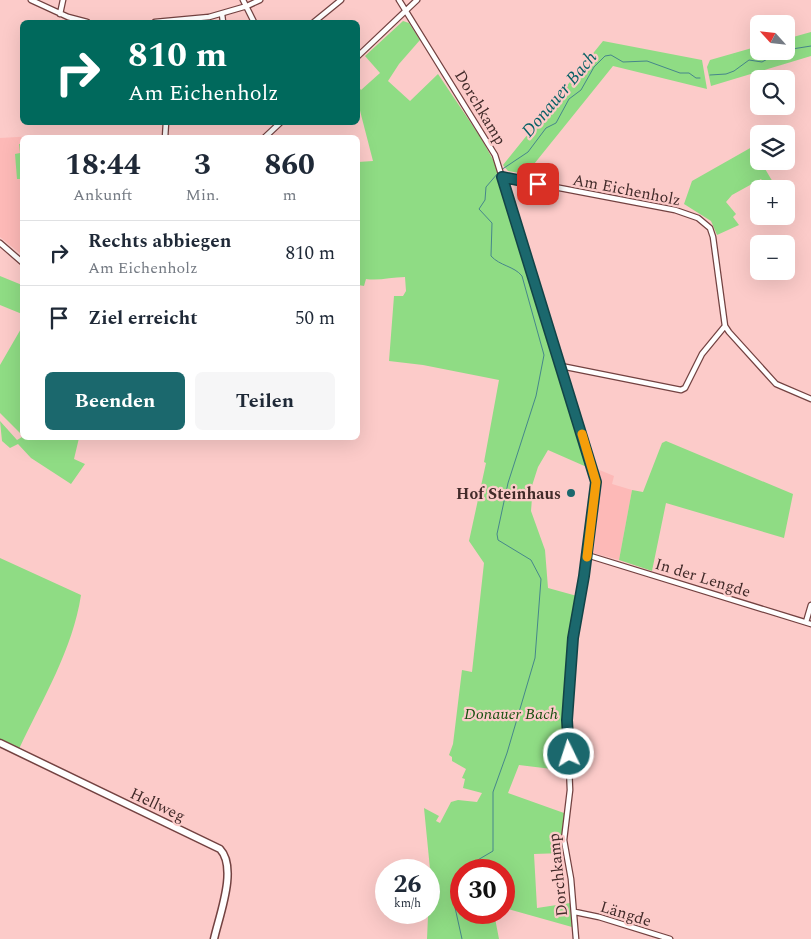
<!DOCTYPE html>
<html lang="de">
<head>
<meta charset="utf-8">
<style>
  body { margin:0; font-family:Spectral,serif; background:#f6f6f7; color:#1f2937; height:100vh; display:flex; flex-direction:column; font-size:19px; white-space:nowrap }
  * { box-sizing:border-box; margin:0 }
  p { font-size:16px; color:#747a83 }
  .icon { flex:none; width:28px; height:28px; fill:none; stroke:currentColor; stroke-width:2; stroke-linecap:round; stroke-linejoin:round }
  .map { position:relative; flex:1; overflow:hidden }
  .panel { position:absolute; left:20px; top:135px; width:340px; height:305px; display:flex; flex-direction:column; background:#fff; border-radius:8px; box-shadow:0 5px 20px #0002 }
  .panel>* { flex:none }
  .top-card { position:absolute; left:20px; top:20px; width:340px; height:105px; border-radius:8px; box-shadow:0 5px 20px #0002; background:#00695c; color:#fff; overflow:hidden }
  .needle { width:32px; rotate:297deg }
  .tools { position:absolute; left:750px; top:15px; display:grid; gap:10px }
  .tools a { display:grid; place-items:center; width:45px; height:45px; border-radius:8px; background:#fff; box-shadow:0 5px 20px #0002; font-size:25px }
  .speed { position:absolute; left:375px; top:859px; display:flex; gap:10px; font-size:25px; font-weight:700; text-align:center }
  .speed>* { display:grid; place-content:center; width:65px; height:65px; border-radius:50%; background:#fff; box-shadow:0 5px 20px #0002; line-height:1 }
  .speed small { font-size:12px; font-weight:400 }
  .speed .limit { border:8px solid #d22; background:#fff; color:#111 }
  .pin { position:absolute; display:grid; place-items:center; width:42px; height:42px; color:#fff; margin:-21px; border-radius:10px; box-shadow:0 2px 8px #0006 }
  .me { position:absolute; width:55px; margin:-28px; rotate:356deg; stroke-linejoin:round; filter:drop-shadow(0 0 4px #0008) }
  .turn { display:flex; align-items:center; gap:18px; height:105px; padding:0 25px; font-size:22px }
  .turn .icon { width:65px; height:65px; stroke-width:2.5 }
  .turn b { display:block; font-size:35px; line-height:42px }
  .eta { display:flex; justify-content:space-evenly; align-items:center; height:85px; text-align:center }
  .eta b { font-size:30px; font-weight:700; line-height:35px }
  .button { display:flex; gap:10px; margin-top:auto; padding:10px 25px }
  .button a { flex:1; height:58px; border-radius:8px; background:#1b686d; color:#fff; font-size:20px; font-weight:700; line-height:58px; text-align:center }
  .button a+a { background:#f6f6f7; color:#1f2937 }
  ul { padding:0; list-style:none }
  li { display:flex; align-items:center; gap:15px; height:65px; padding:0 25px; border-top:1px solid #e0e1e3 }
  li div { flex:1 }
  li b { display:block; font-size:19px }
  li em { font-style:normal }
  .map>svg:first-child { display:block }
</style>
</head>
<body>
<div class="map">
<svg width="811" height="939" viewBox="0 0 811 939">
  <rect width="100%" height="100%" fill="#fccbc9"/>
  <path fill="#fdb9b7" d="M 52,135 L 52,137 L 22,138 L 22,255 L 0,237 L 0,138 Z
    M 597,469 L 614,476 L 612,484 L 632,490 L 619,560 L 590,552 L 599,481 Z"/>
  <path fill="#8fdc84" d="M 403,21 L 409,23 L 420,40 L 399,64 L 388,81 L 410,101 L 438,74 L 481,138 L 497,167 L 589,468 L 548,450 L 538,467 L 529,495 L 532,498 L 531,511 L 545,550 L 548,588 L 577,596 C 566,652 563,711 568,771 L 519,765 L 508,793 L 564,813 L 563,853 L 534,854 L 537,908 L 570,903 L 572,927 L 504,908 L 504,870 L 461,870 L 461,912 L 494,913 L 499,939 L 427,939 L 430,869 L 424,808 L 439,816 L 436,821 L 440,823 L 451,802 L 458,800 L 477,802 L 482,793 L 463,788 L 465,779 L 462,778 L 466,769 L 452,761 L 452,757 L 449,755 L 453,744 L 462,670 L 472,672 L 484,563 L 469,541 L 486,463 L 484,462 L 499,380 L 423,365 L 389,361 L 394,296 L 403,296 L 406,291 L 405,277 C 391,277 379,281 366,279 L 364,286 L 358,285 L 358,162 L 373,161 L 358,103 L 358,86 L 361,90 L 380,73 L 365,56 Z
    M 811,32 L 811,56 L 711,86 L 707,67 L 710,60 L 759,46 L 759,51 L 786,51 L 786,39 Z
    M 603,41 L 702,60 L 707,89 L 613,66 L 526,174 L 508,171 L 503,165 Z
    M 19,144 L 22,144 L 22,188 L 20,159 L 20,179 L 17,179 L 15,154 L 20,153 Z
    M 752,147 L 777,189 L 768,189 L 761,179 L 732,195 L 726,202 L 736,214 L 733,217 L 739,225 L 717,235 L 711,221 L 684,204 L 692,181 Z
    M 0,276 L 22,285 L 22,314 L 0,305 Z
    M 22,327 L 22,435 L 0,413 L 0,365 Z
    M 0,421 L 17,440 L 22,437 L 79,438 L 74,459 L 85,464 L 71,484 L 31,458 L 18,444 L 10,448 L 2,441 Z
    M 666,441 L 793,494 L 784,538 L 666,503 L 652,571 L 619,560 L 632,490 L 643,492 L 662,443 Z
    M 0,558 L 81,595 C 73,649 42,700 19,749 L 0,740 Z"/>
  <g fill="none" stroke-linecap="round" stroke-linejoin="round">
    <path stroke="#46868b" stroke-width="1" d="M 786,50 L 811,46
      M 710,75 L 726,74 L 734,71 L 749,60 L 762,62 L 782,51
      M 501,170 L 528,152 L 546,128 L 556,123 L 569,99 L 581,90 L 594,67 L 605,56 L 611,55 L 623,62 L 647,61 L 680,73 L 689,73 L 696,78 L 700,78
      M 466,870 L 476,861 L 493,851 L 493,792 L 507,753 L 535,658 L 541,579 L 531,560 L 498,540 L 497,534 L 508,483 L 536,396 L 544,355 L 522,276 C 514,266 500,266 491,256 L 492,223 L 479,209 L 485,200 L 486,187 L 498,173
      M 461,875 L 454,903 L 462,939"/>
    <defs>
      <path id="street" d="M 31,0 L 68,17 L 87,22
        M 243,0 L 254,22
        M 399,0 L 495,155 L 595,476 L 584,577 L 573,638 L 567,720 L 570,790 L 564,840 L 571,879 L 576,939
        M 60,14 L 63,0
        M 222,14 L 223,22
        M 155,22 L 209,17 L 247,6 L 260,0
        M 314,22 L 341,0
        M 358,56 L 417,0
        M 165,138 L 166,122
        M 264,138 L 281,122
        M 502,177 L 675,210 L 698,218 L 710,228 L 713,237 L 725,326 L 729,332 L 776,384 L 811,399
        M 0,243 L 22,262
        M 561,366 L 681,390 L 685,388 L 702,354 L 725,326
        M 587,555 L 811,624
        M 806,622 L 811,605
        M 575,912 L 599,917 L 670,939"/>
      <path id="secondary" d="M 0,743 L 220,849 C 238,868 219,916 214,939"/>
    </defs>
    <use href="#street" stroke="#734241" stroke-width="7"/>
    <use href="#secondary" stroke="#734241" stroke-width="9"/>
    <use href="#street" stroke="#fff" stroke-width="4.5"/>
    <use href="#secondary" stroke="#fff" stroke-width="6"/>
  </g>
  <g fill="none" stroke-linecap="round" stroke-linejoin="round">
    <defs>
      <path id="route" d="M 538,184 L 502,177 L 596,482 L 584,576 L 573,638 L 567,720 L 569,754"/>
    </defs>
    <use href="#route" stroke="#124447" stroke-width="12"/>
    <use href="#route" stroke="#1b686d" stroke-width="9"/>
    <path stroke="#f59e0b" stroke-width="9" d="M 582,434 L 596,482 L 587,557"/>
  </g>
  <circle fill="#1b686d" stroke="#fccbc9" stroke-width="2" cx="571" cy="493" r="5"/>
  <g text-anchor="middle" stroke-width="4.5" stroke-linejoin="round" paint-order="stroke">
    <g font-size="16" fill="#422b2a" stroke="#fccbc9">
      <text transform="translate(481 107) rotate(59)" y="6">Dorchkamp</text>
      <text transform="translate(627 189) rotate(11)" y="6">Am Eichenholz</text>
      <text transform="translate(703 577) rotate(17)" y="6">In der Lengde</text>
      <text transform="translate(158 804) rotate(25)" y="6">Hellweg</text>
      <text transform="translate(557 875) rotate(-96)" y="6">Dorchkamp</text>
      <text transform="translate(626 913) rotate(17)" y="6">Längde</text>
    </g>
    <g font-size="16" font-weight="bold" fill="#422b2a" stroke="#fccbc9" text-anchor="end">
      <text x="561" y="499">Hof Steinhaus</text>
    </g>
    <g font-size="16" font-style="italic" fill="#185010" stroke="#fccbc9">
      <text x="511" y="719">Donauer Bach</text>
    </g>
    <g font-size="18" font-style="italic" fill="#086166" stroke="#fccbc9">
      <text transform="translate(559 94) rotate(-50)" y="6">Donauer Bach</text>
    </g>
  </g>
</svg>
<div class="tools">
<a><svg class="needle" viewBox="-14 -14 28 28"><path d="M0-13l5 13h-10z" fill="#e53935"/><path d="M0 13l5-13h-10z" fill="#747a83"/></svg></a>
<a><svg class="icon" aria-label="search" viewBox="0 0 24 24"><circle cx="10" cy="10" r="6"/><path d="M15 15l6 6"/></svg></a>
<a><svg class="icon" aria-label="layers" viewBox="0 0 24 24"><path d="M12 4l9 5-9 5-9-5zM3 14l9 5 9-5"/></svg></a>
<a>+</a>
<a>−</a>
</div>
<div class="speed"><div>26<small>km/h</small></div><div class="limit">30</div></div>
<div class="pin" style="left:538px;top:184px;background:#d93025"><svg class="icon" aria-label="arrive" viewBox="0 0 24 24"><path d="M6 21V4h12l-3 4 3 4H6"/></svg></div>
<svg class="me" style="left:569px;top:754px" viewBox="-20 -20 40 40"><circle r="17" fill="#1b686d" stroke="#fff" stroke-width="3"/><path d="M0-11L8 9 0 5-8 9z" fill="#fff"/></svg>
<div class="top-card">
<div class="turn"><svg class="icon" aria-label="right" viewBox="0 0 24 24"><path d="M7 20v-9h11M14 6l5 5-5 5"/></svg><div><b>810 m</b>Am Eichenholz</div></div>
</div>
<section class="panel">
<div class="eta">
<div><b>18:44</b><p>Ankunft</p></div>
<div><b>3</b><p>Min.</p></div>
<div><b>860</b><p>m</p></div>
</div>
<ul>
<li><svg class="icon" aria-label="right" viewBox="0 0 24 24"><path d="M7 20v-9h11M14 6l5 5-5 5"/></svg><div><b>Rechts abbiegen</b><p>Am Eichenholz</p></div><em>810 m</em></li>
<li><svg class="icon" aria-label="arrive" viewBox="0 0 24 24"><path d="M6 21V4h12l-3 4 3 4H6"/></svg><div><b>Ziel erreicht</b></div><em>50 m</em></li>
</ul>
<div class="button"><a>Beenden</a><a>Teilen</a></div>
</section>
</div>
</body>
</html>
